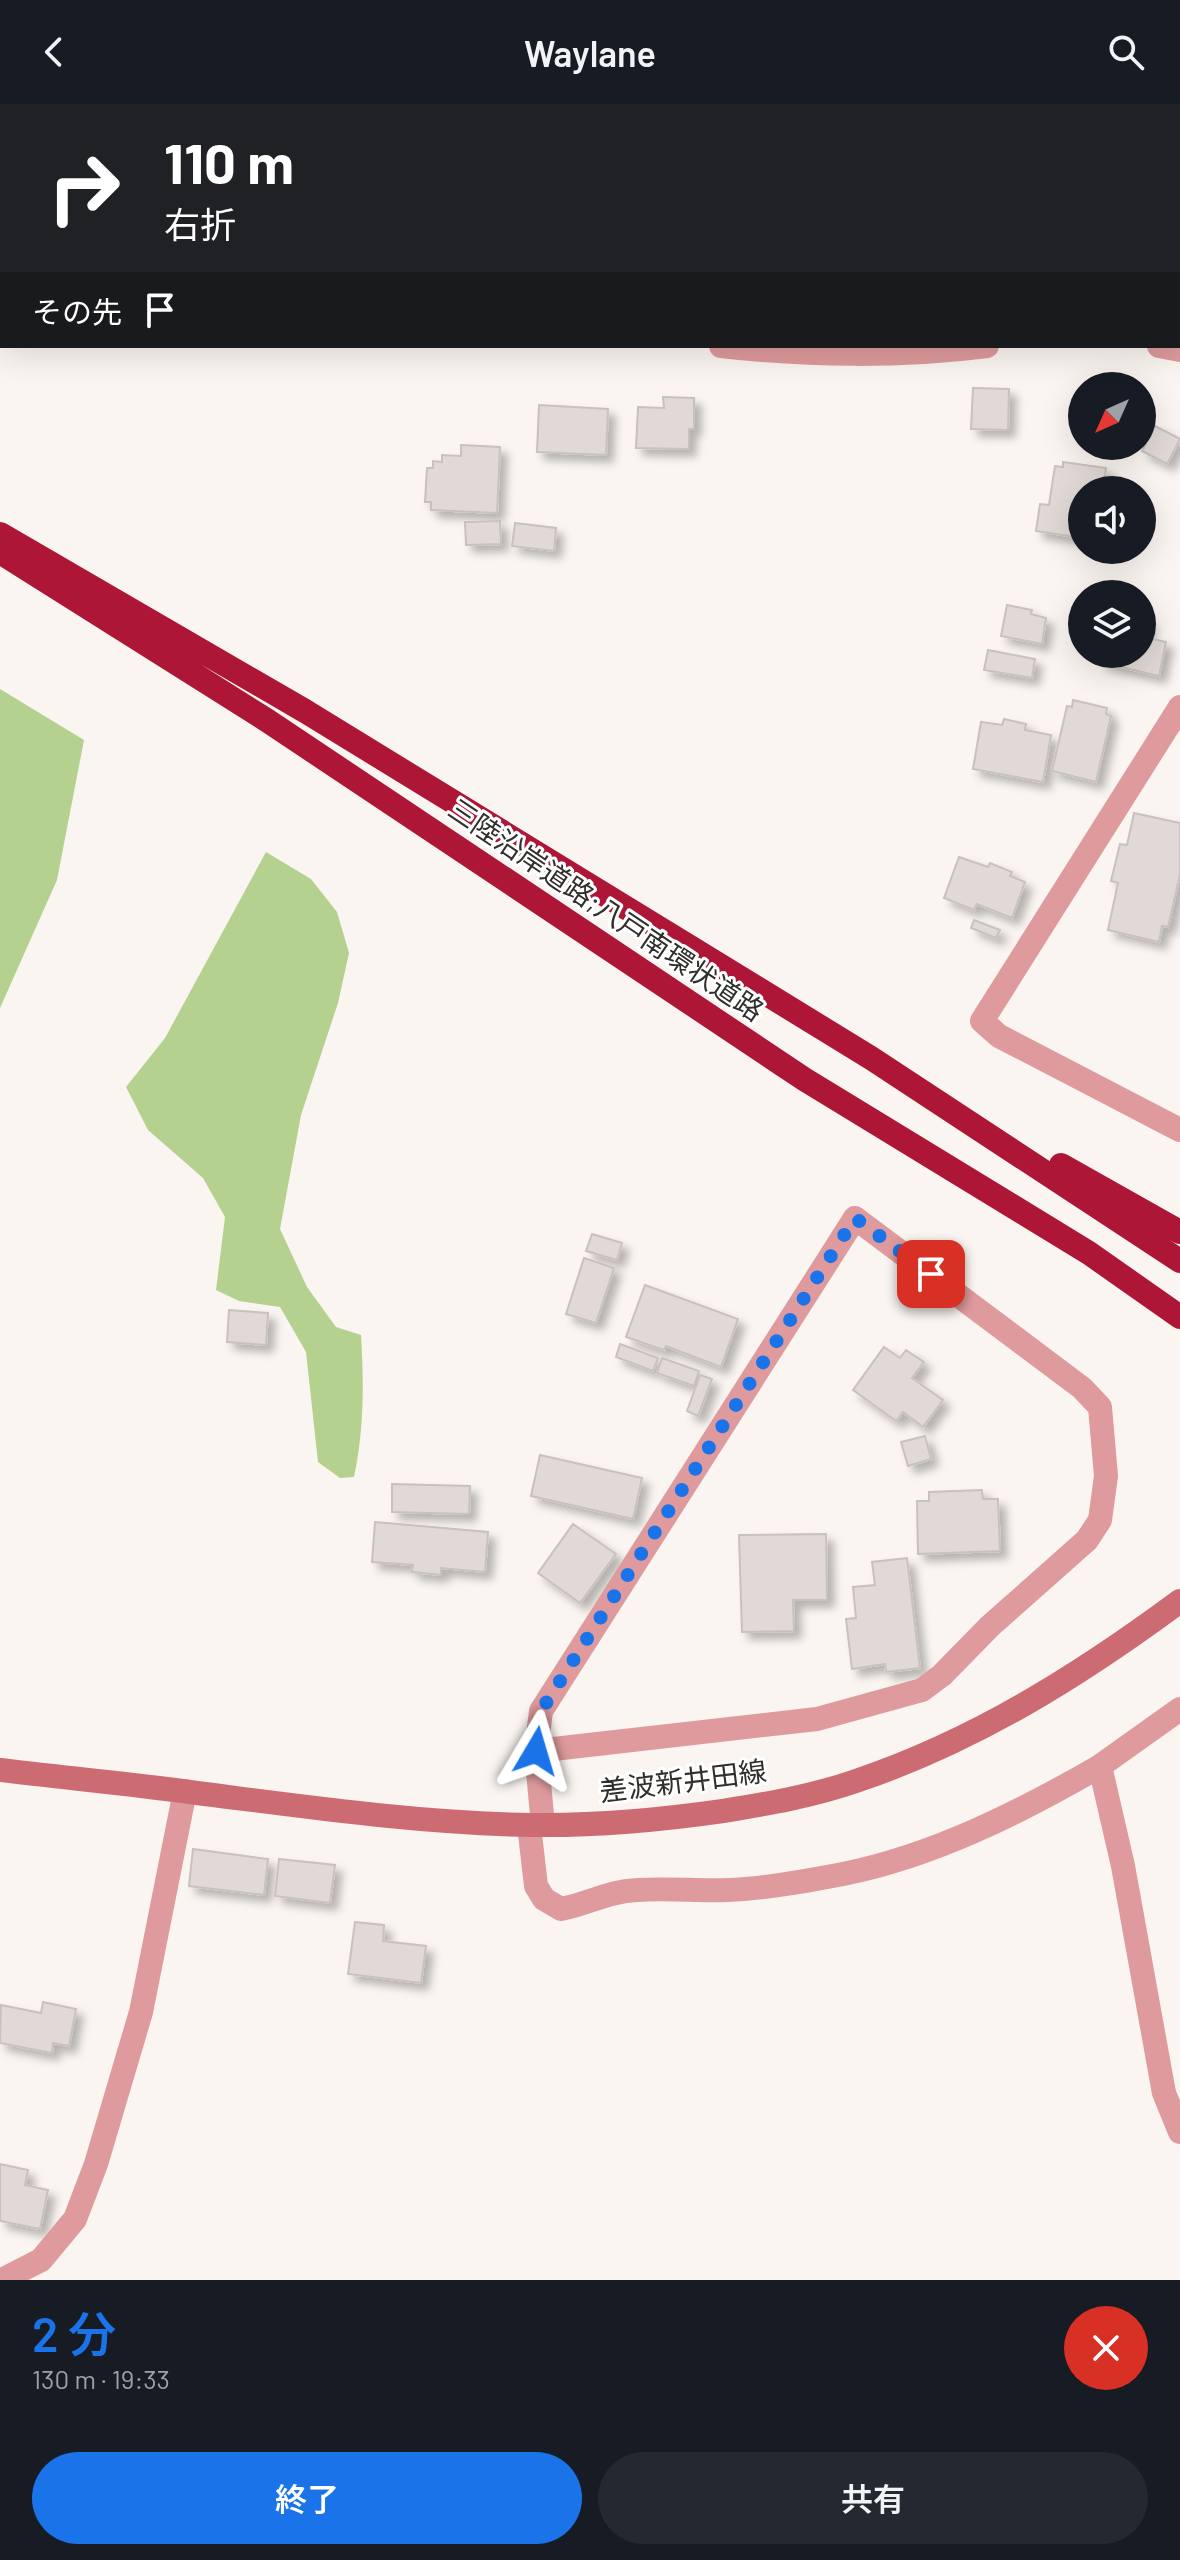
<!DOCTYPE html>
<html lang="ja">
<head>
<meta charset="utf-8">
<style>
  body { margin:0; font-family:Barlow,"Noto Sans JP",sans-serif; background:#242831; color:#f1f3f6; height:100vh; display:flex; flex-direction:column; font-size:30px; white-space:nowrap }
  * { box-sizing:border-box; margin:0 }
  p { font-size:26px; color:#9ea1a6 }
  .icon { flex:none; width:44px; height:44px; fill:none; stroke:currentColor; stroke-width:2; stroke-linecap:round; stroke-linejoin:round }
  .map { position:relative; height:2176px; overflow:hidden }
  .panel { display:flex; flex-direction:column; background:#171b24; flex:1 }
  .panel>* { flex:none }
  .banner { position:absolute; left:0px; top:0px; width:1180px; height:244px; box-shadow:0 8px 32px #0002; background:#202124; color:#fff; overflow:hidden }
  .needle { width:52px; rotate:225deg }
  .controls { position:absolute; left:1068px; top:268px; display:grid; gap:16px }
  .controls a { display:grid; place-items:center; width:88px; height:88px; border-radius:50%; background:#171b24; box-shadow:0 8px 32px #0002; font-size:40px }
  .pin { position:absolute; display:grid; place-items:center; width:68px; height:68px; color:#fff; margin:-34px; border-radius:16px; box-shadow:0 4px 12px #0006 }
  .me { position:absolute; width:88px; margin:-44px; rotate:7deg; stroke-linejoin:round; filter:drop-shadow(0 0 6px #0008) }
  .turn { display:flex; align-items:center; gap:28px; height:168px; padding:0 32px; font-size:36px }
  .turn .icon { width:104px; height:104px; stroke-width:2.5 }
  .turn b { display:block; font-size:56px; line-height:68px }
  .then { display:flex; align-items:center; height:76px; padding:0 32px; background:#0003; gap:16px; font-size:30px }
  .round { display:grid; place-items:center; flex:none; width:84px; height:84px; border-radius:42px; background:#242831 }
  .overview { display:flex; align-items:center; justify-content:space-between; height:136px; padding:0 32px }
  h1 { font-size:48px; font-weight:600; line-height:60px; color:#1a73e8 }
  .cta { display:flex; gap:16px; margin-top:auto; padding:16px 32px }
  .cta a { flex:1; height:92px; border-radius:48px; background:#1a73e8; color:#fff; font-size:32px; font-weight:600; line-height:92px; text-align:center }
  .cta a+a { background:#242831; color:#f1f3f6 }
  header { display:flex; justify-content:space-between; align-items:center; height:104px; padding:0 32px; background:#171b24; font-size:36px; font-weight:600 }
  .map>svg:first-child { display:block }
</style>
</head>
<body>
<header><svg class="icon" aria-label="back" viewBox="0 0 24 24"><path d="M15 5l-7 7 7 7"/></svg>Waylane<svg class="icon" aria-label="search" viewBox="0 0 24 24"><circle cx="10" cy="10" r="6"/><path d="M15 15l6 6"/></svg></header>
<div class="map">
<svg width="1180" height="2176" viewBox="0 0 1180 2176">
  <defs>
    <filter id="shadow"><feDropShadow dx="7" dy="7" stdDeviation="4" flood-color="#0004"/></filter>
  </defs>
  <rect width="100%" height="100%" fill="#faf5f0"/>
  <path fill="#b4d190" d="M 0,585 L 84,636 L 57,776 L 0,904 Z
    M 266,748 L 311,775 L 337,808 L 349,849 L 338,899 L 301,1011 L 280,1125 L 307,1183 L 336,1223 L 361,1231 C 364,1279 364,1327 354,1373 L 340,1374 L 318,1358 L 306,1248 L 280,1203 L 239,1197 L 216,1186 L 225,1113 L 203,1074 L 148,1026 L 126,983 L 165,934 Z"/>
  <path fill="#e1d9d6" stroke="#c8c1be" stroke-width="2" filter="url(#shadow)" d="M 973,284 L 1009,285 L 1008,326 L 971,325 Z
    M 663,293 L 694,294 L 694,325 L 689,325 L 689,345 L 636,344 L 638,303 L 664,304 Z
    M 539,301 L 608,305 L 606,351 L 537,348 Z
    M 1155,322 L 1180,335 L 1167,360 L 1142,347 Z
    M 461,341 L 500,343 L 497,409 L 431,406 L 431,398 L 425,398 L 427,364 L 433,364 L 433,357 L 442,358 L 442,351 L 461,352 Z
    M 1063,358 L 1106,364 L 1104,378 L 1137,383 L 1136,386 L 1082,386 L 1082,434 L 1036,427 L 1040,400 L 1049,401 L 1055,362 L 1063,363 Z
    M 500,417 L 501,440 L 466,441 L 465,418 Z
    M 515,419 L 556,424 L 554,447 L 512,442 Z
    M 1007,501 L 1032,506 L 1031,510 L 1046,514 L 1042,540 L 1001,532 Z
    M 1142,516 L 1149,517 L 1145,533 L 1166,538 L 1159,572 L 1100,558 L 1102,550 L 1142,550 Z
    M 988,546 L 1035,555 L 1032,574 L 984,566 Z
    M 1073,596 L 1107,604 L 1106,610 L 1111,612 L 1096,678 L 1052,667 L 1067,602 L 1072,603 Z
    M 1004,615 L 1026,620 L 1025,626 L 1051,631 L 1043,678 L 973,665 L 981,618 L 1002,621 Z
    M 1134,709 L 1180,719 L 1180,771 L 1168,823 L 1162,822 L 1159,838 L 1108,826 L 1118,779 L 1111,777 L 1120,740 L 1127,741 Z
    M 959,753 L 988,763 L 990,759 L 1012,768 L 1010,772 L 1025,778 L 1012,814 L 977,800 L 974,806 L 944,794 Z
    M 974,816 L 1000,826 L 996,834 L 971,824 Z
    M 592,1130 L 622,1139 L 617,1156 L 586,1147 Z
    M 584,1154 L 614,1164 L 596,1219 L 566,1210 Z
    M 645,1181 L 738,1215 L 721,1263 L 666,1242 L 664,1246 L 626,1233 Z
    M 229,1206 L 268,1209 L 266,1241 L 227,1238 Z
    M 620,1240 L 658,1254 L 653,1267 L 616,1253 Z
    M 884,1243 L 900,1254 L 906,1246 L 924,1258 L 912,1274 L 943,1296 L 923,1323 L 903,1308 L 896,1317 L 853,1286 Z
    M 662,1254 L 699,1267 L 694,1282 L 657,1269 Z
    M 700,1271 L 712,1275 L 698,1312 L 687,1307 Z
    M 925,1332 L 931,1355 L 908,1362 L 901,1338 Z
    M 540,1351 L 642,1374 L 633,1415 L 531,1392 Z
    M 392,1380 L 470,1382 L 469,1410 L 392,1408 Z
    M 982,1386 L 983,1395 L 998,1395 L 1000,1447 L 918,1450 L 917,1397 L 929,1397 L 929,1388 Z
    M 375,1418 L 488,1428 L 485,1468 L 441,1464 L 441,1471 L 412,1468 L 413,1461 L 372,1458 Z
    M 573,1420 L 616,1450 L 580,1499 L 538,1469 Z
    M 826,1430 L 827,1496 L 793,1496 L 794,1527 L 742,1528 L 739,1431 Z
    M 907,1454 L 920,1564 L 886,1568 L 885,1560 L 852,1565 L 846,1515 L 856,1514 L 853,1483 L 875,1481 L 872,1458 Z
    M 193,1745 L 268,1755 L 264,1791 L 189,1782 Z
    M 279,1755 L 335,1761 L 330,1799 L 275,1792 Z
    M 355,1818 L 384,1821 L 383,1837 L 426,1842 L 421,1879 L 348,1870 Z
    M 43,1898 L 76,1905 L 69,1942 L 53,1939 L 52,1949 L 0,1939 L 1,1901 L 41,1909 Z
    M 0,2060 L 28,2066 L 25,2081 L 48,2086 L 40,2125 L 0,2117 Z"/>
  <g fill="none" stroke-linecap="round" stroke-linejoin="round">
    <path stroke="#de9a9c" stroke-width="24" d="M 0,171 L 2,172
      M 721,242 C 806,252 903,253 987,242
      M 1159,242 L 1180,246
      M 1180,603 L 982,917 L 999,932 L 1180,1026
      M 536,1647 L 817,1615 L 922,1586 L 942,1571 L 990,1522 L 1087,1436 L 1100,1416 L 1106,1372 L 1100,1303 L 1082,1284 L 855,1114 L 541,1607 L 536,1647 L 543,1721
      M 1100,1662 L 1180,1605
      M 529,1721 L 536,1782 L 544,1795 L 561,1805 C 588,1800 608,1787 637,1786 C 667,1784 698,1787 728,1786 C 764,1785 807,1777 843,1770 C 933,1752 1021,1708 1100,1662 L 1123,1762 L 1164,1989 L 1180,2028
      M 2,2176 L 41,2156 L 75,2115 L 96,2060 L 141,1908 L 185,1687"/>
    <path stroke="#cc6b71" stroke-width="24" d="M 0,1666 C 66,1674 132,1680 197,1689 C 308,1703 420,1719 531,1721 C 594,1722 660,1716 723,1707 C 767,1700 813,1692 856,1677 C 975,1637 1080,1571 1180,1497"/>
    <path stroke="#ae1638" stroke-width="24" d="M 0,430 L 305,607 L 871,954 L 1180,1157
      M 0,448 L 268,617 L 804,975 L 1089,1149 L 1180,1213
      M 1061,1061 L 1180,1128"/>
  </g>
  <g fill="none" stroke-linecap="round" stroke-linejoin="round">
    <path stroke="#1a73e8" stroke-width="14" stroke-dasharray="0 25.2" d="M 536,1647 L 541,1607 L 855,1114 L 931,1170"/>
  </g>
  <g text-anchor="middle" stroke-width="6" stroke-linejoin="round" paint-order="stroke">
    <g font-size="28" fill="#302f2c" stroke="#fff">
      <text transform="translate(606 806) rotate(34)" y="10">三陸沿岸道路;八戸南環状道路</text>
      <text transform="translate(683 1677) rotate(-7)" y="10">差波新井田線</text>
    </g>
  </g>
</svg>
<div class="controls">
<a><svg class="needle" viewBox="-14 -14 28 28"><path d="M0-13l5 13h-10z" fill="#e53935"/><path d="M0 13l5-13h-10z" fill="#9ea1a6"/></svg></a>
<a><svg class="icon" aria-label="sound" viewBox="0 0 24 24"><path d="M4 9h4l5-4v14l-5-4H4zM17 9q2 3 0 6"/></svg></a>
<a><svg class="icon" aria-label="layers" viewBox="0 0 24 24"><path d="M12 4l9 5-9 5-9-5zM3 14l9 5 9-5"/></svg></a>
</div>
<div class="pin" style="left:931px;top:1170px;background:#d93025"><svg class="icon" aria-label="arrive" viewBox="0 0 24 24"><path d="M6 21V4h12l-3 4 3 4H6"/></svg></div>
<svg class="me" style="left:536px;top:1647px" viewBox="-20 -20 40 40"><path d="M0-17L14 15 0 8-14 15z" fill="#1a73e8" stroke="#fff" stroke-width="4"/></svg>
<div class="banner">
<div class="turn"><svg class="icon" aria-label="right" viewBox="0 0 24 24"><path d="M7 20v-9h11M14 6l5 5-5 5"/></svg><div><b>110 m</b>右折</div></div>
<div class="then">その先<svg class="icon" aria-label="arrive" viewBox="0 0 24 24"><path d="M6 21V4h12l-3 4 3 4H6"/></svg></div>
</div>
</div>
<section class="panel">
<div class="overview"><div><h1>2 分</h1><p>130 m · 19:33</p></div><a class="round" style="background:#d93025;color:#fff"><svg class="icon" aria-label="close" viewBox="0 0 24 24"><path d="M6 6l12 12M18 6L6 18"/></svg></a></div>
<div class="cta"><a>終了</a><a>共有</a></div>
</section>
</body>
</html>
